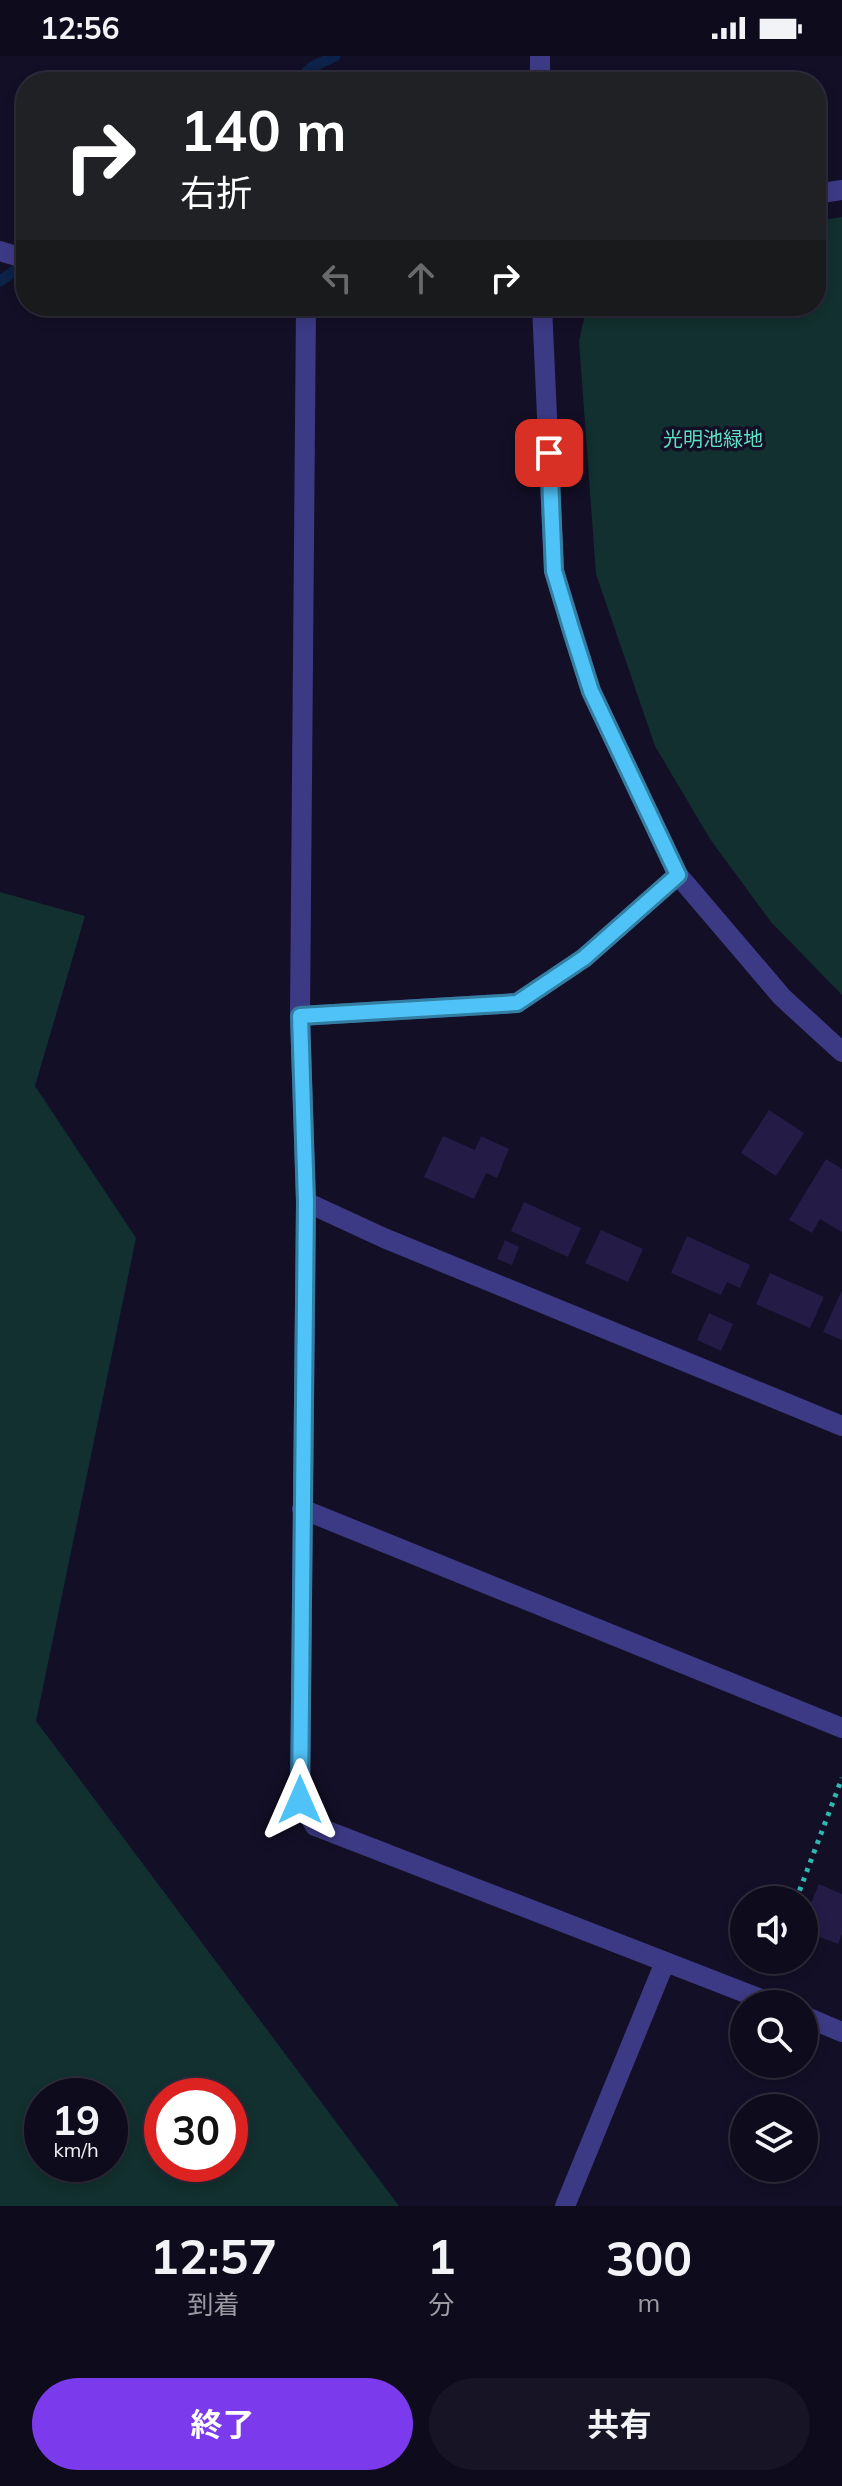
<!DOCTYPE html>
<html lang="ja">
<head>
<meta charset="utf-8">
<style>
  body { margin:0; font-family:Mulish,"Noto Sans JP",sans-serif; background:#171425; color:#f1f3f6; height:100vh; display:flex; flex-direction:column; font-size:30px; white-space:nowrap }
  * { box-sizing:border-box; margin:0 }
  p { font-size:26px; color:#9b9ba3 }
  .icon { flex:none; width:44px; height:44px; fill:none; stroke:currentColor; stroke-width:2; stroke-linecap:round; stroke-linejoin:round }
  .map { position:relative; height:2150px; overflow:hidden }
  .drawer { display:flex; flex-direction:column; background:#0e0b1c; flex:1 }
  .drawer>* { flex:none }
  .guide { position:absolute; left:16px; top:16px; width:810px; height:244px; border-radius:32px; box-shadow:0 4px 12px #0003,0 0 0 2px #2e2b3b; background:#202124; color:#fff; overflow:hidden }
  .controls { position:absolute; left:730px; top:1830px; display:grid; gap:16px }
  .controls a { display:grid; place-items:center; width:88px; height:88px; border-radius:50%; background:#0e0b1c; box-shadow:0 4px 12px #0003,0 0 0 2px #2e2b3b; font-size:40px }
  .speed { position:absolute; left:24px; top:2022px; display:flex; gap:16px; font-size:40px; font-weight:700; text-align:center }
  .speed>* { display:grid; place-content:center; width:104px; height:104px; border-radius:50%; background:#0e0b1c; box-shadow:0 4px 12px #0003,0 0 0 2px #2e2b3b; line-height:1 }
  .speed small { font-size:20px; font-weight:400 }
  .speed .limit { border:12px solid #d22; background:#fff; color:#111 }
  .pin { position:absolute; display:grid; place-items:center; width:68px; height:68px; color:#fff; margin:-34px; border-radius:16px; box-shadow:0 4px 12px #0006 }
  .me { position:absolute; width:88px; margin:-44px; rotate:0deg; stroke-linejoin:round; filter:drop-shadow(0 0 6px #0008) }
  .turn { display:flex; align-items:center; gap:28px; height:168px; padding:0 32px; font-size:36px }
  .turn .icon { width:104px; height:104px; stroke-width:2.5 }
  .turn b { display:block; font-size:56px; line-height:68px }
  .lanes { display:flex; align-items:center; height:76px; padding:0 32px; background:#0003; justify-content:center; gap:40px; direction:ltr }
  .lanes .off { opacity:.35 }
  .eta { display:flex; justify-content:space-evenly; align-items:center; height:136px; text-align:center }
  .eta b { font-size:48px; font-weight:700; line-height:56px }
  .action { display:flex; gap:16px; margin-top:auto; padding:16px 32px }
  .action a { flex:1; height:92px; border-radius:48px; background:#7c3aed; color:#fff; font-size:32px; font-weight:700; line-height:92px; text-align:center }
  .action a+a { background:#171425; color:#f1f3f6 }
  .status { display:flex; justify-content:space-between; align-items:center; height:56px; padding:0 40px; background:#0e0b1c; direction:ltr }
  .status svg { height:22px; fill:currentColor }
  .map>svg:first-child { display:block }
</style>
</head>
<body>
<div class="status"><b>12:56</b><svg viewBox="0 0 49 12"><path d="M0 12V9h3v3zM5 12V6h3v6zM10 12V3h3v9zM15 12V0h3v12zM26 1h20v11H26zM47 4h2v5h-2z"/></svg></div>
<div class="map">
<svg width="842" height="2150" viewBox="0 0 842 2150">
  <rect width="100%" height="100%" fill="#130f26"/>
  <path fill="#12302f" fill-rule="evenodd" d="M 842,161 L 842,939 L 771,866 L 710,783 L 655,690 L 596,518 L 579,285 L 587,250 L 816,250 L 816,165 Z
    M 0,836 L 85,860 L 35,1030 L 136,1182 L 36,1665 L 399,2150 L 0,2150 ZM 42,2040 L 110,2040 L 110,2108 L 42,2108 ZM 162,2040 L 230,2040 L 230,2108 L 162,2108 Z"/>
  <g fill="none" stroke-linecap="round" stroke-linejoin="round">
    <path stroke="#0c2248" stroke-width="11" d="M 296,26 L 312,11 L 335,0
      M 0,225 L 26,207"/>
  </g>
  <path fill="#241b47" d="M 769,1054 L 804,1077 L 776,1120 L 741,1097 Z
    M 443,1080 L 475,1094 L 481,1080 L 509,1093 L 497,1122 L 486,1117 L 474,1143 L 424,1121 Z
    M 826,1103 L 842,1113 L 842,1176 L 820,1163 L 812,1177 L 789,1164 Z
    M 524,1146 L 581,1172 L 568,1201 L 511,1175 Z
    M 601,1174 L 643,1193 L 628,1226 L 585,1207 Z
    M 687,1180 L 750,1209 L 740,1232 L 727,1226 L 721,1239 L 671,1217 Z
    M 505,1184 L 519,1191 L 512,1209 L 497,1203 Z
    M 770,1217 L 824,1241 L 810,1272 L 756,1248 Z
    M 842,1234 L 842,1284 L 823,1276 Z
    M 709,1257 L 733,1268 L 721,1295 L 697,1284 Z
    M 819,1828 L 842,1838 L 842,1878 L 838,1888 L 804,1875 L 804,1863 Z"/>
  <g fill="none" stroke-linecap="round" stroke-linejoin="round">
    <path stroke="#2fb8b0" stroke-width="5" stroke-dasharray="4 6" stroke-linecap="butt" d="M 796,1844 L 842,1722
      M 767,1918 L 773,1904"/>
    <path stroke="#3d3a85" stroke-width="20" d="M 0,195 L 26,203
      M 306,250 L 300,960 L 306,1146 L 300,1744 L 315,1770 L 774,1948
      M 300,960 L 517,947 L 584,902 L 678,819
      M 306,1146 L 384,1182 L 842,1370
      M 302,1453 L 842,1672
      M 804,1960 L 842,1976
      M 565,2150 L 665,1906"/>
    <path stroke="#3d3a85" stroke-width="20" d="M 540,26 L 540,0
      M 816,138 L 842,134
      M 542,250 L 554,515 L 591,635 L 678,819 L 782,941 L 842,996"/>
  </g>
  <g fill="none" stroke-linecap="round" stroke-linejoin="round">
    <defs>
      <path id="route" d="M 300,1744 L 306,1146 L 300,960 L 517,947 L 584,902 L 678,819 L 591,635 L 572,575 L 554,515 L 549,397"/>
    </defs>
    <use href="#route" stroke="#337fa1" stroke-width="20"/>
    <use href="#route" stroke="#4fc3f7" stroke-width="14"/>
  </g>
  <g text-anchor="middle" stroke-width="7" stroke-linejoin="round" paint-order="stroke">
    <g font-size="20" fill="#5fe0c0" stroke="#130f26">
      <text x="713" y="390">光明池緑地</text>
    </g>
  </g>
</svg>
<div class="controls">
<a><svg class="icon" aria-label="sound" viewBox="0 0 24 24"><path d="M4 9h4l5-4v14l-5-4H4zM17 9q2 3 0 6"/></svg></a>
<a><svg class="icon" aria-label="search" viewBox="0 0 24 24"><circle cx="10" cy="10" r="6"/><path d="M15 15l6 6"/></svg></a>
<a><svg class="icon" aria-label="layers" viewBox="0 0 24 24"><path d="M12 4l9 5-9 5-9-5zM3 14l9 5 9-5"/></svg></a>
</div>
<div class="speed"><div>19<small>km/h</small></div><div class="limit">30</div></div>
<div class="pin" style="left:549px;top:397px;background:#d93025"><svg class="icon" aria-label="arrive" viewBox="0 0 24 24"><path d="M6 21V4h12l-3 4 3 4H6"/></svg></div>
<svg class="me" style="left:300px;top:1744px" viewBox="-20 -20 40 40"><path d="M0-17L14 15 0 8-14 15z" fill="#4fc3f7" stroke="#fff" stroke-width="4"/></svg>
<div class="guide">
<div class="turn"><svg class="icon" aria-label="right" viewBox="0 0 24 24"><path d="M7 20v-9h11M14 6l5 5-5 5"/></svg><div><b>140 m</b>右折</div></div>
<div class="lanes"><svg class="icon off" aria-label="left" viewBox="0 0 24 24"><path d="M17 20v-9H6M10 6l-5 5 5 5"/></svg><svg class="icon off" aria-label="ahead" viewBox="0 0 24 24"><path d="M12 20V5M6 11l6-6 6 6"/></svg><svg class="icon" aria-label="right" viewBox="0 0 24 24"><path d="M7 20v-9h11M14 6l5 5-5 5"/></svg></div>
</div>
</div>
<section class="drawer">
<div class="eta">
<div><b>12:57</b><p>到着</p></div>
<div><b>1</b><p>分</p></div>
<div><b>300</b><p>m</p></div>
</div>
<div class="action"><a>終了</a><a>共有</a></div>
</section>
</body>
</html>
